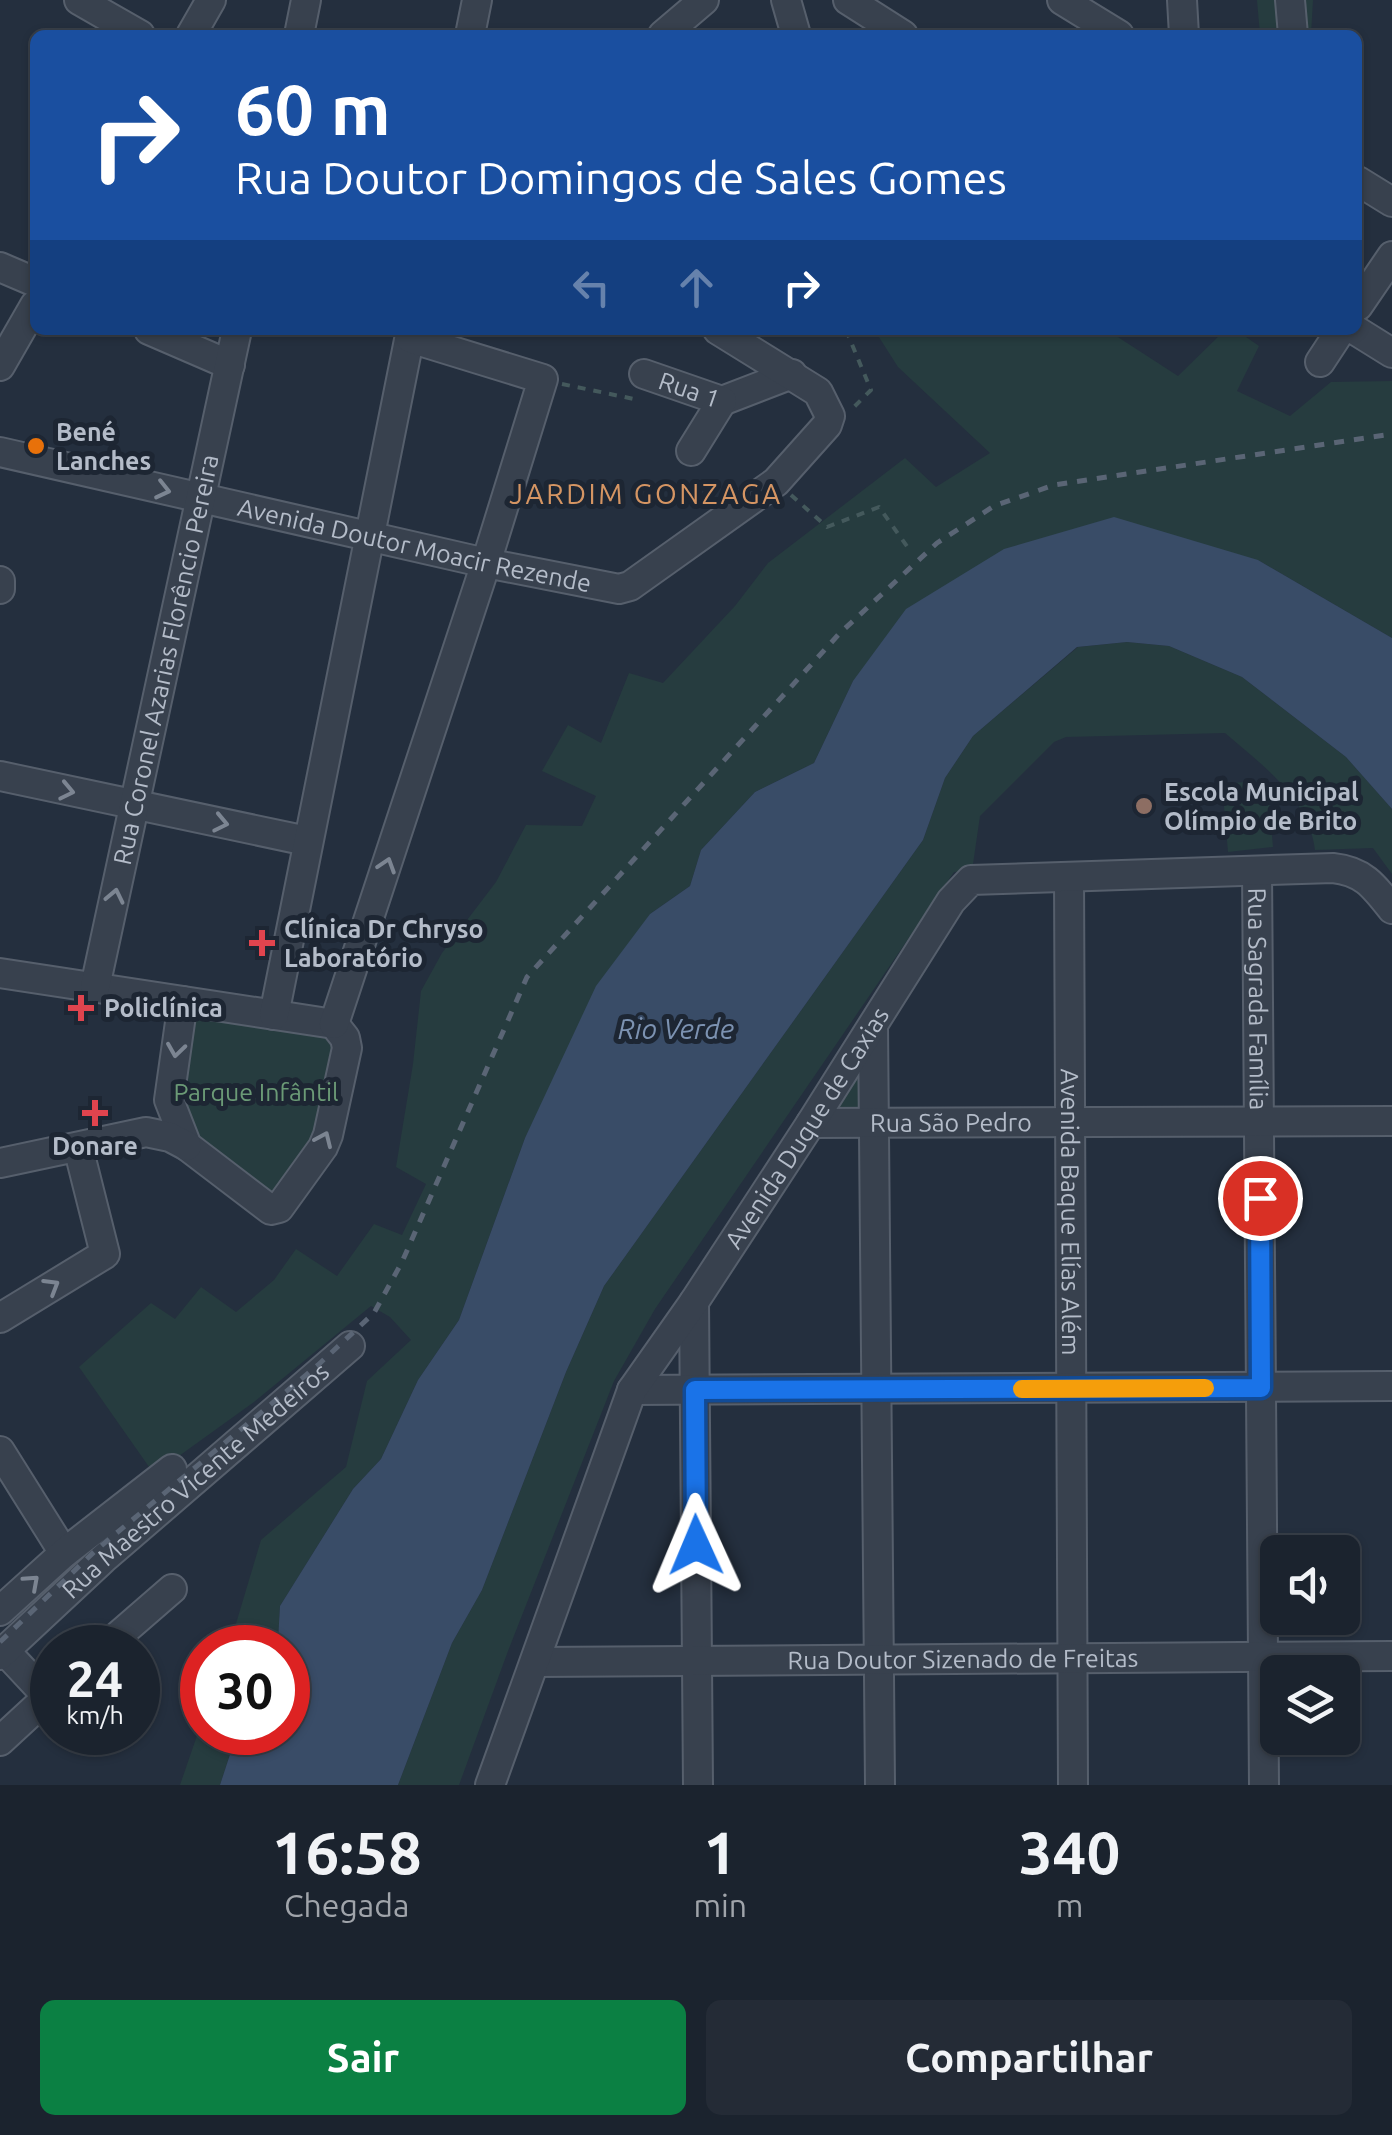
<!DOCTYPE html>
<html lang="pt">
<head>
<meta charset="utf-8">
<style>
  body { margin:0; font-family:Ubuntu,sans-serif; background:#242b36; color:#f1f3f6; height:100vh; display:flex; flex-direction:column; font-size:38px; white-space:nowrap }
  * { box-sizing:border-box; margin:0 }
  p { font-size:32px; color:#a0a4aa }
  .icon { flex:none; width:55px; height:55px; fill:none; stroke:currentColor; stroke-width:2; stroke-linecap:round; stroke-linejoin:round }
  .map { position:relative; height:1785px; overflow:hidden }
  .details { display:flex; flex-direction:column; background:#1b232e; flex:1 }
  .details>* { flex:none }
  .top-card { position:absolute; left:30px; top:30px; width:1332px; height:305px; border-radius:15px; box-shadow:0 2px 8px #0004,0 0 0 2px #39404a; background:#1a4fa0; color:#fff; overflow:hidden }
  .tools { position:absolute; left:1260px; top:1535px; display:grid; gap:20px }
  .tools a { display:grid; place-items:center; width:100px; height:100px; border-radius:15px; background:#1b232e; box-shadow:0 2px 8px #0004,0 0 0 2px #39404a; font-size:50px }
  .speed { position:absolute; left:30px; top:1625px; display:flex; gap:20px; font-size:50px; font-weight:700; text-align:center }
  .speed>* { display:grid; place-content:center; width:130px; height:130px; border-radius:50%; background:#1b232e; box-shadow:0 2px 8px #0004,0 0 0 2px #39404a; line-height:1 }
  .speed small { font-size:25px; font-weight:400 }
  .speed .limit { border:15px solid #d22; background:#fff; color:#111 }
  .pin { position:absolute; display:grid; place-items:center; width:85px; height:85px; color:#fff; margin:-42px; border:5px solid #fff; border-radius:50%; box-shadow:0 2px 10px #0007 }
  .me { position:absolute; width:110px; margin:-55px; rotate:359deg; stroke-linejoin:round; filter:drop-shadow(0 0 8px #0008) }
  .turn { display:flex; align-items:center; gap:35px; height:210px; padding:0 40px; font-size:45px }
  .turn .icon { width:130px; height:130px; stroke-width:2.5 }
  .turn b { display:block; font-size:70px; line-height:85px }
  .lanes { display:flex; align-items:center; height:95px; padding:0 40px; background:#0003; justify-content:center; gap:50px; direction:ltr }
  .lanes .off { opacity:.35 }
  .eta { display:flex; justify-content:space-evenly; align-items:center; height:170px; text-align:center }
  .eta b { font-size:60px; font-weight:600; line-height:70px }
  .action { display:flex; gap:20px; margin-top:auto; padding:20px 40px }
  .action a { flex:1; height:115px; border-radius:15px; background:#0b8043; color:#fff; font-size:40px; font-weight:600; line-height:115px; text-align:center }
  .action a+a { background:#242b36; color:#f1f3f6 }
  .map>svg:first-child { display:block }
</style>
</head>
<body>
<div class="map">
<svg width="1392" height="1785" viewBox="0 0 1392 1785">
  <rect width="100%" height="100%" fill="#242f3e"/>
  <path fill="#263c3f" d="M 1257,0 L 1313,0 L 1311,35 L 1260,35 Z
    M 878,330 L 1107,330 L 1178,376 L 1225,330 L 1236,330 L 1259,346 L 1237,391 L 1290,416 L 1331,382 L 1392,381 L 1392,638 L 1258,560 L 853,681 L 814,763 L 755,792 L 701,850 L 690,886 L 650,914 L 525,1138 L 459,1320 L 418,1380 L 381,1459 L 353,1489 L 280,1606 L 278,1640 L 274,1647 L 229,1647 L 261,1540 L 346,1467 L 367,1381 L 411,1340 L 390,1317 L 371,1306 L 254,1402 L 154,1474 L 79,1367 L 151,1303 L 175,1319 L 201,1287 L 236,1312 L 274,1280 L 296,1249 L 337,1276 L 374,1224 L 402,1235 L 426,1184 L 396,1167 L 413,1064 L 421,991 L 442,953 L 496,882 L 526,825 L 582,826 L 596,796 L 542,771 L 568,725 L 601,743 L 629,673 L 663,683 L 735,606 L 768,563 L 905,458 L 936,487 L 990,453 L 898,367 L 877,334 Z
    M 1127,642 L 1169,646 L 1242,677 L 1346,757 L 1392,809 L 1392,874 L 1373,848 L 1315,850 C 1309,798 1262,765 1225,733 L 1066,737 L 1054,742 L 980,816 L 972,871 L 954,872 L 655,1309 L 614,1381 L 508,1651 L 459,1785 L 398,1785 L 452,1643 L 482,1590 L 566,1372 L 604,1286 L 923,840 L 945,778 L 973,736 L 1078,647 Z
    M 1267,780 L 1273,847 L 1228,852 L 1222,784 Z
    M 191,1016 L 326,1033 L 337,1049 L 321,1137 L 279,1192 L 269,1194 L 194,1135 L 178,1098 Z
    M 863,1065 L 864,1113 L 835,1113 Z
    M 202,1721 L 202,1732 L 237,1733 L 220,1785 L 180,1785 Z"/>
  <path fill="#394c67" d="M 1114,517 L 1258,560 L 1392,638 L 1392,809 L 1346,757 L 1242,677 L 1169,646 L 1127,642 L 1077,647 L 973,736 L 945,778 L 923,840 L 604,1286 L 566,1372 L 482,1590 L 452,1643 L 398,1785 L 220,1785 L 237,1733 L 288,1732 L 288,1648 L 274,1647 L 278,1640 L 280,1606 L 353,1489 L 381,1459 L 418,1380 L 459,1320 L 525,1138 L 596,986 L 650,914 L 690,886 L 701,850 L 755,792 L 814,763 L 853,681 L 906,609 L 1004,549 Z"/>
  <g fill="none" stroke-linecap="round" stroke-linejoin="round">
    <defs>
      <g id="minor">
        <path d="M 79,0 L 140,35"/>
        <path d="M 786,0 L 796,35"/>
        <path d="M 848,0 L 903,35"/>
        <path d="M 1062,0 L 1119,35"/>
        <path d="M 1182,0 L 1184,35"/>
        <path d="M 1290,0 L 1293,35"/>
        <path d="M 191,35 L 211,0"/>
        <path d="M 299,35 L 306,0"/>
        <path d="M 470,35 L 477,0"/>
        <path d="M 663,35 L 704,0"/>
        <path d="M 1358,181 L 1392,202"/>
        <path d="M 0,267 L 35,282"/>
        <path d="M 1358,306 L 1392,256"/>
        <path d="M 149,330 L 230,365"/>
        <path d="M 1355,330 L 1392,353"/>
        <path d="M 1320,362 L 1341,330"/>
        <path d="M 0,366 L 35,305"/>
        <path id="s1" d="M 644,374 L 722,401 L 792,374"/>
        <path d="M 691,451 L 722,401"/>
        <path id="s2" d="M 0,452 L 486,563 L 619,589 L 630,586 L 776,482 L 827,425 L 830,416 L 818,392 L 718,330"/>
        <path d="M 0,581 L 0,589"/>
        <path d="M 0,776 L 307,841"/>
        <path id="s3" d="M 1257,871 L 1264,1785"/>
        <path id="s4" d="M 1069,877 L 1073,1785"/>
        <path d="M 0,973 L 334,1024"/>
        <path id="s5" d="M 95,987 L 237,330"/>
        <path d="M 183,1001 L 169,1100 L 187,1146 L 271,1210 L 279,1208 L 323,1147 L 328,1135 L 347,1048 L 345,1038 L 334,1024"/>
        <path d="M 274,1015 L 411,330"/>
        <path d="M 334,1024 L 486,563 L 543,379 L 410,338"/>
        <path d="M 873,1026 L 880,1785"/>
        <path id="s6" d="M 811,1123 L 1392,1121"/>
        <path d="M 0,1163 L 146,1132 L 170,1137 L 187,1146"/>
        <path d="M 694,1302 L 698,1785"/>
        <path d="M 0,1318 L 105,1254 L 78,1147"/>
        <path d="M 632,1390 L 1392,1386"/>
        <path d="M 0,1451 L 64,1553"/>
        <path d="M 0,1611 L 64,1553 L 172,1469"/>
        <path d="M 104,1648 L 172,1589"/>
        <path d="M 5,1651 L 48,1697"/>
        <path id="s7" d="M 0,1655 L 103,1559 L 350,1346"/>
        <path id="s8" d="M 535,1662 L 1392,1656"/>
        <path d="M 0,1741 L 52,1693"/>
        <path id="s9" d="M 490,1785 L 632,1390 L 694,1302 L 811,1123 L 951,901 L 971,880 L 1333,868 C 1363,871 1374,886 1392,909"/>
      </g>
    </defs>
    <use href="#minor" stroke="#565f6c" stroke-width="32"/>
    <path stroke="#44595c" stroke-width="4" stroke-dasharray="8 8" stroke-linecap="butt" d="M 846,330 L 871,390 L 852,409
      M 562,384 L 634,399 L 636,393
      M 791,495 L 827,527 L 879,507 L 911,552"/>
    <use href="#minor" stroke="#38414e" stroke-width="28"/>
    <path stroke="#5a6575" stroke-width="5" stroke-dasharray="10 10" stroke-linecap="butt" d="M 0,1642 L 95,1551 L 318,1365 L 374,1313 L 402,1262 L 527,977 L 839,634 L 937,543 L 994,506 L 1054,485 L 1392,434"/>
  </g>
  <defs><path id="oneway-chevron" d="M-2-3.5L2.5 0L-2 3.5" fill="none" stroke-width="1.6" stroke-linecap="round" stroke-linejoin="round" transform="scale(2.5)"/></defs>
  <g stroke="#7c8592">
    <use href="#oneway-chevron" transform="translate(163 490) rotate(13)"/>
    <use href="#oneway-chevron" transform="translate(67 791) rotate(12)"/>
    <use href="#oneway-chevron" transform="translate(221 823) rotate(12)"/>
    <use href="#oneway-chevron" transform="translate(387 865) rotate(-72)"/>
    <use href="#oneway-chevron" transform="translate(115 896) rotate(-78)"/>
    <use href="#oneway-chevron" transform="translate(176 1050) rotate(98)"/>
    <use href="#oneway-chevron" transform="translate(324 1139) rotate(-66)"/>
    <use href="#oneway-chevron" transform="translate(52 1286) rotate(-31)"/>
    <use href="#oneway-chevron" transform="translate(32 1582) rotate(-42)"/>
  </g>
  <g fill="none" stroke-linecap="round" stroke-linejoin="round">
    <defs>
      <path id="route" d="M 696,1545 L 695,1390 L 1261,1388 L 1260,1198"/>
    </defs>
    <use href="#route" stroke="#114b97" stroke-width="25"/>
    <use href="#route" stroke="#1a73e8" stroke-width="18"/>
    <path stroke="#f59e0b" stroke-width="18" d="M 1022,1389 L 1205,1388"/>
  </g>
  <circle fill="#e8710a" stroke="#1d2633" stroke-width="4" cx="36" cy="446" r="10"/>
  <circle fill="#8d6e63" stroke="#1d2633" stroke-width="4" cx="1144" cy="806" r="10"/>
  <g fill="#e0444e" stroke="#1d2633" stroke-width="4">
    <path d="M257 928h10v10h10v10h-10v10h-10v-10h-10v-10h10z"/>
    <path d="M76 993h10v10h10v10h-10v10h-10v-10h-10v-10h10z"/>
    <path d="M90 1098h10v10h10v10h-10v10h-10v-10h-10v-10h10z"/>
  </g>
  <g text-anchor="middle" stroke-width="10" stroke-linejoin="round" paint-order="stroke">
    <g font-size="25" fill="#b4bcc9" stroke="#1d2633">
      <text dy="9" stroke="none"><textPath href="#s1" startOffset="48">Rua 1</textPath></text>
      <text dy="9" stroke="none"><textPath href="#s2" startOffset="425">Avenida Doutor Moacir Rezende</textPath></text>
      <text dy="9" stroke="none"><textPath href="#s5" startOffset="335">Rua Coronel Azarias Florêncio Pereira</textPath></text>
      <text dy="9" stroke="none"><textPath href="#s3" startOffset="128">Rua Sagrada Família</textPath></text>
      <text dy="9" stroke="none"><textPath href="#s6" startOffset="140">Rua São Pedro</textPath></text>
      <text dy="9" stroke="none"><textPath href="#s9" startOffset="735">Avenida Duque de Caxias</textPath></text>
      <text dy="9" stroke="none"><textPath href="#s4" startOffset="335">Avenida Baque Elías Além</textPath></text>
      <text dy="9" stroke="none"><textPath href="#s7" startOffset="262">Rua Maestro Vicente Medeiros</textPath></text>
      <text dy="9" stroke="none"><textPath href="#s8" startOffset="428">Rua Doutor Sizenado de Freitas</textPath></text>
    </g>
    <g font-size="25" font-weight="bold" fill="#b4bcc9" stroke="#1d2633" text-anchor="start">
      <text x="56" y="441">Bené<tspan x="56" dy="29">Lanches</tspan></text>
      <text x="1164" y="801">Escola Municipal<tspan x="1164" dy="29">Olímpio de Brito</tspan></text>
      <text x="284" y="938">Clínica Dr Chryso<tspan x="284" dy="29">Laboratório</tspan></text>
      <text x="104" y="1017">Policlínica</text>
      <text x="95" y="1155" text-anchor="middle">Donare</text>
    </g>
    <g font-size="25" fill="#6b9a76" stroke="#1d2633">
      <text x="256" y="1101">Parque Infântil</text>
    </g>
    <g font-size="28" letter-spacing="2.5" fill="#d59563" stroke="#1d2633">
      <text x="646" y="504">JARDIM GONZAGA</text>
    </g>
    <g font-size="28" font-style="italic" fill="#7c92b1" stroke="#1d2633">
      <text x="676" y="1039">Rio Verde</text>
    </g>
  </g>
</svg>
<div class="tools">
<a><svg class="icon" aria-label="sound" viewBox="0 0 24 24"><path d="M4 9h4l5-4v14l-5-4H4zM17 9q2 3 0 6"/></svg></a>
<a><svg class="icon" aria-label="layers" viewBox="0 0 24 24"><path d="M12 4l9 5-9 5-9-5zM3 14l9 5 9-5"/></svg></a>
</div>
<div class="speed"><div>24<small>km/h</small></div><div class="limit">30</div></div>
<div class="pin" style="left:1260px;top:1198px;background:#d93025"><svg class="icon" aria-label="arrive" viewBox="0 0 24 24"><path d="M6 21V4h12l-3 4 3 4H6"/></svg></div>
<svg class="me" style="left:696px;top:1545px" viewBox="-20 -20 40 40"><path d="M0-17L14 15 0 8-14 15z" fill="#1a73e8" stroke="#fff" stroke-width="4"/></svg>
<div class="top-card">
<div class="turn"><svg class="icon" aria-label="right" viewBox="0 0 24 24"><path d="M7 20v-9h11M14 6l5 5-5 5"/></svg><div><b>60 m</b>Rua Doutor Domingos de Sales Gomes</div></div>
<div class="lanes"><svg class="icon off" aria-label="left" viewBox="0 0 24 24"><path d="M17 20v-9H6M10 6l-5 5 5 5"/></svg><svg class="icon off" aria-label="ahead" viewBox="0 0 24 24"><path d="M12 20V5M6 11l6-6 6 6"/></svg><svg class="icon" aria-label="right" viewBox="0 0 24 24"><path d="M7 20v-9h11M14 6l5 5-5 5"/></svg></div>
</div>
</div>
<section class="details">
<div class="eta">
<div><b>16:58</b><p>Chegada</p></div>
<div><b>1</b><p>min</p></div>
<div><b>340</b><p>m</p></div>
</div>
<div class="action"><a>Sair</a><a>Compartilhar</a></div>
</section>
</body>
</html>
